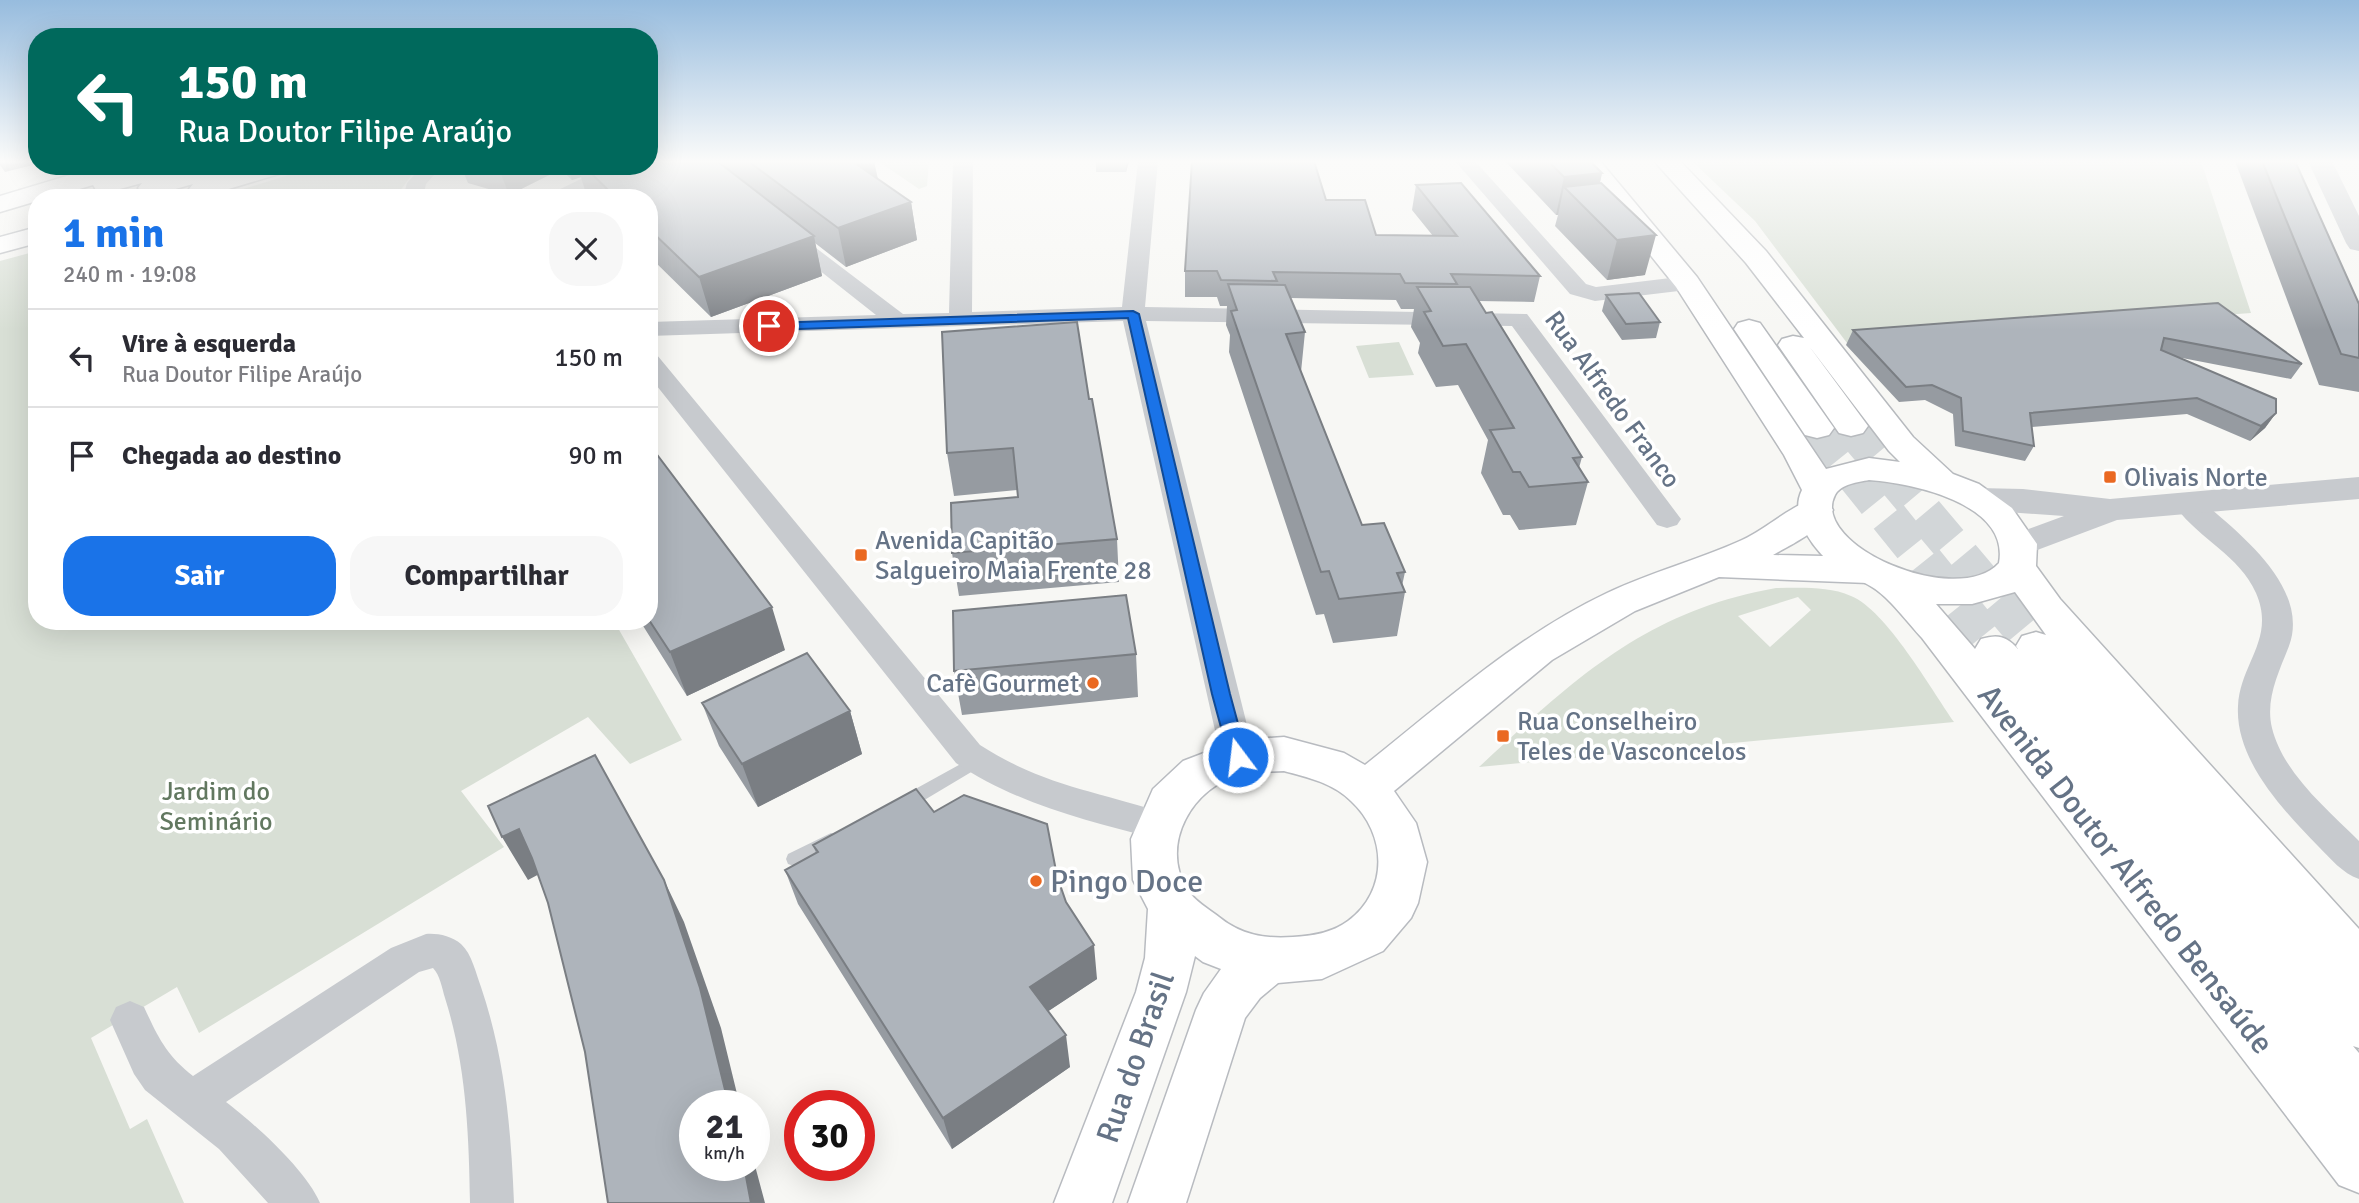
<!DOCTYPE html>
<html lang="pt">
<head>
<meta charset="utf-8">
<style>
  body { margin:0; font-family:Signika,sans-serif; background:#f7f7f7; color:#2b2b33; height:100vh; display:flex; flex-direction:column; font-size:26px; white-space:nowrap }
  * { box-sizing:border-box; margin:0 }
  p { font-size:23px; color:#7c7c81 }
  .icon { flex:none; width:38px; height:38px; fill:none; stroke:currentColor; stroke-width:2; stroke-linecap:round; stroke-linejoin:round }
  .map { position:relative; flex:1; overflow:hidden }
  .sheet { position:absolute; left:28px; top:189px; width:630px; height:441px; display:flex; flex-direction:column; background:#fff; border-radius:28px; box-shadow:0 7px 28px #0002 }
  .sheet>* { flex:none }
  .top-card { position:absolute; left:28px; top:28px; width:630px; height:147px; border-radius:28px; box-shadow:0 7px 28px #0002; background:#00695c; color:#fff; overflow:hidden }
  .speed { position:absolute; left:679px; top:1090px; display:flex; gap:14px; font-size:35px; font-weight:700; text-align:center }
  .speed>* { display:grid; place-content:center; width:91px; height:91px; border-radius:50%; background:#fff; box-shadow:0 7px 28px #0002; line-height:1 }
  .speed small { font-size:18px; font-weight:400 }
  .speed .limit { border:10px solid #d22; background:#fff; color:#111 }
  .pin { position:absolute; display:grid; place-items:center; width:60px; height:60px; color:#fff; margin:-30px; border:4px solid #fff; border-radius:50%; box-shadow:0 2px 7px #0007 }
  .me { position:absolute; width:77px; margin:-38px; rotate:345deg; stroke-linejoin:round; filter:drop-shadow(0 0 5px #0008) }
  .turn { display:flex; align-items:center; gap:24px; height:147px; padding:0 35px; font-size:32px }
  .turn .icon { width:91px; height:91px; stroke-width:2.5 }
  .turn b { display:block; font-size:49px; line-height:60px }
  .round { display:grid; place-items:center; flex:none; width:74px; height:74px; border-radius:28px; background:#f7f7f7 }
  .headline { display:flex; align-items:center; justify-content:space-between; height:119px; padding:0 35px }
  h1 { font-size:42px; font-weight:800; line-height:52px; color:#1a73e8 }
  .action { display:flex; gap:14px; margin-top:auto; padding:14px 35px }
  .action a { flex:1; height:80px; border-radius:28px; background:#1a73e8; color:#fff; font-size:28px; font-weight:800; line-height:80px; text-align:center }
  .action a+a { background:#f7f7f7; color:#2b2b33 }
  ul { padding:0; list-style:none }
  li { display:flex; align-items:center; gap:21px; height:98px; padding:0 35px; border-top:2px solid #e1e1e2 }
  li div { flex:1 }
  li b { display:block; font-size:26px }
  li em { font-style:normal }
  .map>svg:first-child { display:block }
</style>
</head>
<body>
<div class="map">
<svg width="2359" height="1203" viewBox="0 0 2359 1203">
  <rect width="100%" height="100%" fill="#f7f7f4"/>
  <path fill="#d8dfd5" fill-rule="evenodd" d="M 878,161 L 929,161 L 927,186 L 919,189 Z
    M 1692,161 L 2201,161 L 2251,313 L 1847,343 L 1755,221 Z
    M 318,166 L 418,166 L 395,198 L 214,198 Z
    M 37,251 L 37,621 L 614,621 L 682,740 L 630,764 L 588,717 L 461,791 L 504,847 L 199,1033 L 177,987 L 91,1038 L 130,1129 L 147,1119 L 184,1203 L 0,1203 L 0,261 Z
    M 1399,342 L 1414,375 L 1369,378 L 1356,346 Z
    M 1776,588 C 1801,588 1828,586 1851,596 C 1886,610 1931,689 1954,722 L 1479,767 C 1573,680 1645,611 1776,588 ZM 1798,597 L 1811,610 L 1770,647 L 1738,616 Z"/>
  <g fill="none" stroke-linecap="round" stroke-linejoin="round">
    <path stroke="#d2d6d8" stroke-width="38" stroke-dasharray="38 19" stroke-linecap="butt" d="M 1851,426 L 2036,646
      M 1817,428 L 1995,649"/>
    <defs>
      <path id="primary" d="M 1815,499 L 1828,502 L 1833,510 C 1820,531 1794,543 1773,555 L 1868,557 L 1881,561 L 1887,570 L 1881,579 L 1868,583 L 1719,577 L 1635,611 L 1552,660 L 1394,791 L 1416,823 L 1427,862 L 1418,903 L 1411,918 L 1383,951 L 1322,979 L 1278,983 L 1260,998 L 1245,1018 L 1186,1203 L 1128,1203 L 1196,1010 L 1204,993 L 1221,969 L 1203,962 L 1195,956 L 1186,992 L 1112,1203 L 1054,1203 L 1136,992 L 1145,958 L 1148,909 L 1133,880 L 1131,839 L 1153,789 L 1183,761 L 1238,740 L 1284,737 L 1344,753 L 1365,765 C 1442,704 1518,635 1607,593 C 1651,572 1698,560 1742,540 C 1767,529 1789,506 1815,499 ZM 1284,771 C 1307,777 1333,783 1351,801 C 1387,834 1389,891 1348,921 C 1332,933 1312,936 1293,937 C 1265,939 1241,935 1219,917 C 1209,909 1194,901 1187,889 C 1159,844 1193,786 1242,774 C 1255,771 1270,772 1284,771 Z"/>
      <path id="trunk" d="M 1575,161 L 1600,161 L 1697,277 L 1826,469 L 1869,458 L 1900,462 L 1889,451 L 1809,346 L 1868,426 L 1863,433 L 1851,436 L 1839,433 L 1778,345 L 1782,339 L 1793,336 L 1804,338 L 1746,263 L 1654,161 L 1680,161 L 1766,251 L 1913,437 L 1953,474 L 1979,484 L 2012,508 L 2037,544 L 2036,566 L 2060,599 L 2359,929 L 2359,1048 L 2353,1046 L 2359,1053 L 2359,1193 L 2339,1185 L 1922,638 C 1908,623 1889,597 1872,587 C 1861,580 1849,576 1838,569 C 1816,553 1788,518 1802,490 L 1784,455 L 1676,287 ZM 1869,480 C 1911,483 2010,503 1999,563 C 1957,609 1809,545 1835,495 C 1841,484 1858,482 1869,480 ZM 2015,592 L 2046,635 L 2036,632 L 2022,636 L 2016,646 L 2018,649 C 2006,636 1998,634 1981,639 L 1975,649 L 1936,604 L 1972,604 Z
        M 100,166 L 186,166 L 183,171 L 200,166 L 240,166 L 237,171 L 252,166 L 292,166 L 289,171 L 202,197 L 193,194 L 189,189 L 193,184 L 151,196 L 142,193 L 138,188 L 142,183 L 105,193 L 96,190 L 93,185 L 49,198 L 37,198 L 37,201 L 0,212 L 0,196 Z
        M 37,227 L 37,243 L 0,253 L 0,237 Z
        M 1749,320 L 1760,323 L 1829,421 L 1834,428 L 1829,435 L 1817,438 L 1805,435 L 1734,329 L 1738,323 Z"/>
    </defs>
    <use href="#primary" stroke="#b8bbc0" stroke-width="3"/>
    <use href="#trunk" stroke="#b7babe" stroke-width="3"/>
    <path fill="#c7cace" fill-rule="evenodd" d="M 977,755 L 983,757 L 985,761 L 983,765 L 911,808 L 905,810 L 899,808 L 897,803 L 899,798 Z
      M 831,833 L 837,835 L 839,840 L 837,845 L 800,864 L 794,866 L 788,864 L 786,859 L 788,854 Z"/>
    <path fill="#c7cace" fill-rule="evenodd" d="M 953,161 L 973,161 L 972,312 L 1122,307 L 1138,161 L 1158,161 L 1145,307 L 1527,314 L 1681,519 L 1677,525 L 1667,528 L 1657,525 L 1512,326 L 1146,321 L 1255,757 L 1250,766 L 1238,770 L 1226,766 L 1221,757 L 1123,321 L 649,336 L 649,322 L 876,315 L 781,240 L 778,236 L 781,232 L 795,232 L 903,314 L 949,313 Z
      M 1455,161 L 1475,161 L 1586,284 L 1596,287 L 1687,276 L 1695,278 L 1698,283 L 1695,288 L 1687,290 L 1595,301 L 1570,294 Z
      M 422,166 L 442,166 L 426,184 L 423,198 L 403,198 L 407,183 Z
      M 619,166 L 650,166 L 647,170 L 599,185 L 573,198 L 547,198 L 550,194 L 585,177 Z
      M 649,353 L 657,355 L 980,745 C 1045,787 1099,791 1169,815 L 1175,825 L 1169,835 L 1157,839 C 1087,821 1017,804 956,763 L 649,376 Z
      M 2187,494 L 2197,497 C 2235,530 2311,586 2289,646 C 2279,672 2265,699 2272,728 C 2283,773 2327,809 2359,841 L 2359,879 C 2342,873 2331,859 2318,846 C 2283,810 2235,760 2238,706 C 2240,663 2276,639 2256,593 C 2239,554 2195,537 2173,503 L 2177,497 Z
      M 426,934 C 437,933 452,936 461,944 C 472,954 476,974 481,987 C 505,1058 511,1129 514,1203 L 470,1203 C 469,1134 466,1064 445,998 C 442,988 440,975 433,968 L 419,972 L 226,1102 C 255,1124 306,1170 320,1203 L 268,1203 L 219,1149 L 145,1090 L 134,1074 L 110,1020 L 116,1007 L 130,1001 L 144,1007 C 158,1037 166,1055 193,1076 L 391,948 Z"/>
    <path fill="#c7cace" fill-rule="evenodd" d="M 2308,161 L 2332,161 L 2359,216 L 2359,251 L 2350,249 L 2346,243 Z
      M 2359,477 L 2359,499 L 2117,520 L 2019,557 L 2007,553 L 2001,545 L 2007,537 L 2064,516 L 1978,510 L 1966,507 L 1961,499 L 1966,491 L 1978,488 L 2023,489 L 2110,499 Z"/>
    <use href="#primary" fill="#fff" fill-rule="evenodd"/>
    <use href="#trunk" fill="#fff" fill-rule="evenodd"/>
  </g>
  <path fill="#969ba1" d="M 649,161 L 874,161 L 878,179 L 911,202 L 917,240 L 846,267 L 815,243 L 822,276 L 711,317 L 649,256 L 649,198 L 590,198 L 586,194 L 581,177 L 572,180 L 561,169 L 509,195 L 468,183 L 461,166 L 649,166 Z
    M 1096,161 L 1129,161 L 1126,172 L 1096,172 Z
    M 1505,161 L 1590,161 L 1602,173 L 1600,183 L 1645,275 L 1607,280 L 1555,226 L 1558,215 L 1556,215 Z
    M 2235,161 L 2295,161 L 2359,304 L 2359,392 L 2319,385 Z
    M 1416,185 L 1540,276 L 1534,302 L 1478,301 L 1582,457 L 1579,468 L 1588,482 L 1576,525 L 1519,530 L 1510,515 L 1503,515 L 1481,473 L 1488,440 L 1458,385 L 1436,387 L 1418,353 L 1420,343 L 1411,327 L 1414,309 L 1401,309 L 1396,300 L 1290,298 L 1305,332 L 1301,372 L 1362,525 L 1405,572 L 1402,586 L 1405,592 L 1397,636 L 1333,643 L 1324,614 L 1316,615 L 1229,352 L 1230,335 L 1226,325 L 1227,306 L 1220,306 L 1217,297 L 1185,297 L 1185,271 L 1326,200 L 1376,235 L 1433,236 L 1412,210 Z
    M 1606,295 L 1660,322 L 1656,338 L 1622,340 L 1602,311 Z
    M 2218,303 L 2302,364 L 2291,379 L 2177,357 L 2276,413 L 2265,428 L 2250,441 L 2187,414 L 2032,427 L 2034,446 L 2025,461 L 1955,446 L 1953,414 L 1925,400 L 1899,402 L 1846,345 L 1853,330 Z
    M 1089,399 L 1117,539 L 1119,582 L 959,596 L 952,553 L 1018,497 L 1017,490 L 954,496 L 947,453 Z
    M 640,621 L 649,621 L 785,650 L 687,696 Z
    M 1136,654 L 1138,697 L 962,715 L 954,671 Z
    M 702,703 L 850,711 L 862,754 L 758,807 L 719,746 Z
    M 934,812 L 1057,876 L 1066,902 L 1097,979 L 1048,1011 L 1070,1067 L 952,1149 L 798,904 L 785,870 L 816,853 L 813,845 Z"/>
  <path fill="#7a7e83" d="M 0,161 L 37,161 L 37,164 L 5,172 L 0,165 Z
    M 852,161 L 874,161 L 880,192 Z
    M 1126,161 L 1129,161 L 1126,172 Z
    M 498,166 L 560,166 L 561,169 L 509,195 Z
    M 567,166 L 577,166 L 581,177 L 572,180 Z
    M 1602,173 L 1593,211 L 1564,187 L 1558,215 L 1556,215 L 1564,177 Z
    M 911,202 L 917,240 L 846,267 L 838,228 Z
    M 1656,235 L 1645,275 L 1607,280 L 1617,240 Z
    M 814,236 L 822,276 L 711,317 L 699,277 Z
    M 2276,413 L 2265,428 L 2250,441 L 2261,426 Z
    M 772,607 L 785,650 L 687,696 L 670,652 Z
    M 850,711 L 862,754 L 758,807 L 742,764 Z
    M 519,829 L 545,871 L 528,880 L 502,837 Z
    M 664,880 L 684,922 L 721,1028 L 740,1106 L 729,1106 Z
    M 1094,945 L 1097,979 L 1035,1020 L 1030,987 Z
    M 1066,1035 L 1070,1067 L 952,1149 L 943,1118 Z
    M 754,1162 L 765,1203 L 751,1203 L 744,1166 L 754,1166 Z"/>
  <path fill="#aeb4bb" stroke="#7a7e83" stroke-width="2" d="M 649,161 L 717,161 L 814,236 L 699,277 L 649,229 L 649,198 L 616,198 L 584,166 L 649,166 Z
    M 748,161 L 853,161 L 852,161 L 911,202 L 838,228 Z
    M 1192,161 L 1314,161 L 1326,200 L 1365,200 L 1376,235 L 1457,236 L 1416,185 L 1461,183 L 1540,276 L 1451,274 L 1457,284 L 1405,283 L 1400,274 L 1273,272 L 1277,281 L 1221,280 L 1217,271 L 1185,271 Z
    M 1548,161 L 1590,161 L 1602,173 L 1564,177 Z
    M 2262,161 L 2295,161 L 2359,304 L 2359,358 L 2341,354 Z
    M 1601,183 L 1656,235 L 1617,240 L 1564,187 Z
    M 1228,284 L 1285,285 L 1305,332 L 1286,334 L 1362,525 L 1384,523 L 1405,572 L 1397,573 L 1405,592 L 1339,599 L 1329,571 L 1321,572 L 1231,311 L 1237,310 Z
    M 1417,287 L 1470,287 L 1486,313 L 1492,312 L 1582,457 L 1573,458 L 1588,482 L 1529,487 L 1520,472 L 1513,472 L 1490,430 L 1514,428 L 1466,344 L 1443,346 L 1424,312 L 1431,311 Z
    M 1639,293 L 1660,322 L 1626,324 L 1606,295 Z
    M 2218,303 L 2302,364 L 2164,338 L 2161,350 L 2276,399 L 2276,413 L 2261,426 L 2197,398 L 2030,413 L 2034,446 L 1963,431 L 1961,398 L 1932,385 L 1906,387 L 1853,330 Z
    M 1077,322 L 1089,399 L 1092,399 L 1117,539 L 952,553 L 951,503 L 1018,497 L 1013,448 L 947,453 L 942,332 Z
    M 649,444 L 772,607 L 670,652 L 649,620 Z
    M 1126,595 L 1136,654 L 954,671 L 953,611 Z
    M 807,653 L 850,711 L 742,764 L 702,703 Z
    M 595,755 L 664,880 L 700,988 L 729,1106 L 695,1106 L 695,1166 L 744,1166 L 751,1203 L 608,1203 L 585,1052 L 548,903 L 532,858 L 519,829 L 502,837 L 488,806 Z
    M 916,789 L 934,812 L 964,795 L 1047,824 L 1057,876 L 1066,902 L 1094,945 L 1030,987 L 1066,1035 L 943,1118 L 785,870 L 818,852 L 813,845 Z"/>
  <linearGradient id="sky" x2="0" y2="1"><stop stop-color="#97bcde"/><stop offset="0.49" stop-color="#fbfbfa"/><stop offset="1" stop-color="#fbfbfa" stop-opacity="0"/></linearGradient>
  <rect width="2359" height="330" fill="url(#sky)"/>
  <path fill="#1a73e8" stroke="#114b97" stroke-width="2" d="M 1133,311 L 1139,314 L 1230,694 L 1247,757 L 1245,762 L 1232,762 L 1229,757 L 1212,694 L 1128,318 L 769,330 L 763,326 L 769,323 Z"/>
  <g fill="#ea6922" stroke="#fff" stroke-width="2.5">
    <rect x="2103" y="470" width="14" height="14" rx="3.5"/>
    <rect x="854" y="548" width="14" height="14" rx="3.5"/>
    <circle cx="1093" cy="683" r="7"/>
    <rect x="1496" y="729" width="14" height="14" rx="3.5"/>
    <circle cx="1036" cy="881" r="7"/>
  </g>
  <g text-anchor="middle" stroke-width="7" stroke-linejoin="round" paint-order="stroke">
    <g font-size="26" fill="#657386" stroke="#fff">
      <text transform="translate(1613 399) rotate(54)" y="9">Rua Alfredo Franco</text>
    </g>
    <g font-size="26" fill="#657386" stroke="#fff" text-anchor="start">
      <text x="2124" y="486">Olivais Norte</text>
      <text x="875" y="549">Avenida Capitão<tspan x="875" dy="30">Salgueiro Maia Frente 28</tspan></text>
      <text x="1079" y="692" text-anchor="end">Cafè Gourmet</text>
      <text x="1517" y="730">Rua Conselheiro<tspan x="1517" dy="30">Teles de Vasconcelos</tspan></text>
    </g>
    <g font-size="26" fill="#627860" stroke="#fff">
      <text x="216" y="800">Jardim do<tspan x="216" dy="30">Seminário</tspan></text>
    </g>
    <g font-size="32" fill="#657386" stroke="#fff">
      <text transform="translate(2126 869) rotate(52)" y="11">Avenida Doutor Alfredo Bensaúde</text>
      <text transform="translate(1135 1057) rotate(-71)" y="11">Rua do Brasil</text>
    </g>
    <g font-size="32" fill="#657386" stroke="#fff" text-anchor="start">
      <text x="1050" y="892">Pingo Doce</text>
    </g>
  </g>
</svg>
<div class="speed"><div>21<small>km/h</small></div><div class="limit">30</div></div>
<div class="pin" style="left:769px;top:326px;background:#d93025"><svg class="icon" aria-label="arrive" viewBox="0 0 24 24"><path d="M6 21V4h12l-3 4 3 4H6"/></svg></div>
<svg class="me" style="left:1238px;top:757px" viewBox="-20 -20 40 40"><circle r="17" fill="#1a73e8" stroke="#fff" stroke-width="3"/><path d="M0-11L8 9 0 5-8 9z" fill="#fff"/></svg>
<div class="top-card">
<div class="turn"><svg class="icon" aria-label="left" viewBox="0 0 24 24"><path d="M17 20v-9H6M10 6l-5 5 5 5"/></svg><div><b>150 m</b>Rua Doutor Filipe Araújo</div></div>
</div>
<section class="sheet">
<div class="headline"><div><h1>1 min</h1><p>240 m · 19:08</p></div><a class="round"><svg class="icon" aria-label="close" viewBox="0 0 24 24"><path d="M6 6l12 12M18 6L6 18"/></svg></a></div>
<ul>
<li><svg class="icon" aria-label="left" viewBox="0 0 24 24"><path d="M17 20v-9H6M10 6l-5 5 5 5"/></svg><div><b>Vire à esquerda</b><p>Rua Doutor Filipe Araújo</p></div><em>150 m</em></li>
<li><svg class="icon" aria-label="arrive" viewBox="0 0 24 24"><path d="M6 21V4h12l-3 4 3 4H6"/></svg><div><b>Chegada ao destino</b></div><em>90 m</em></li>
</ul>
<div class="action"><a>Sair</a><a>Compartilhar</a></div>
</section>
</div>
</body>
</html>
